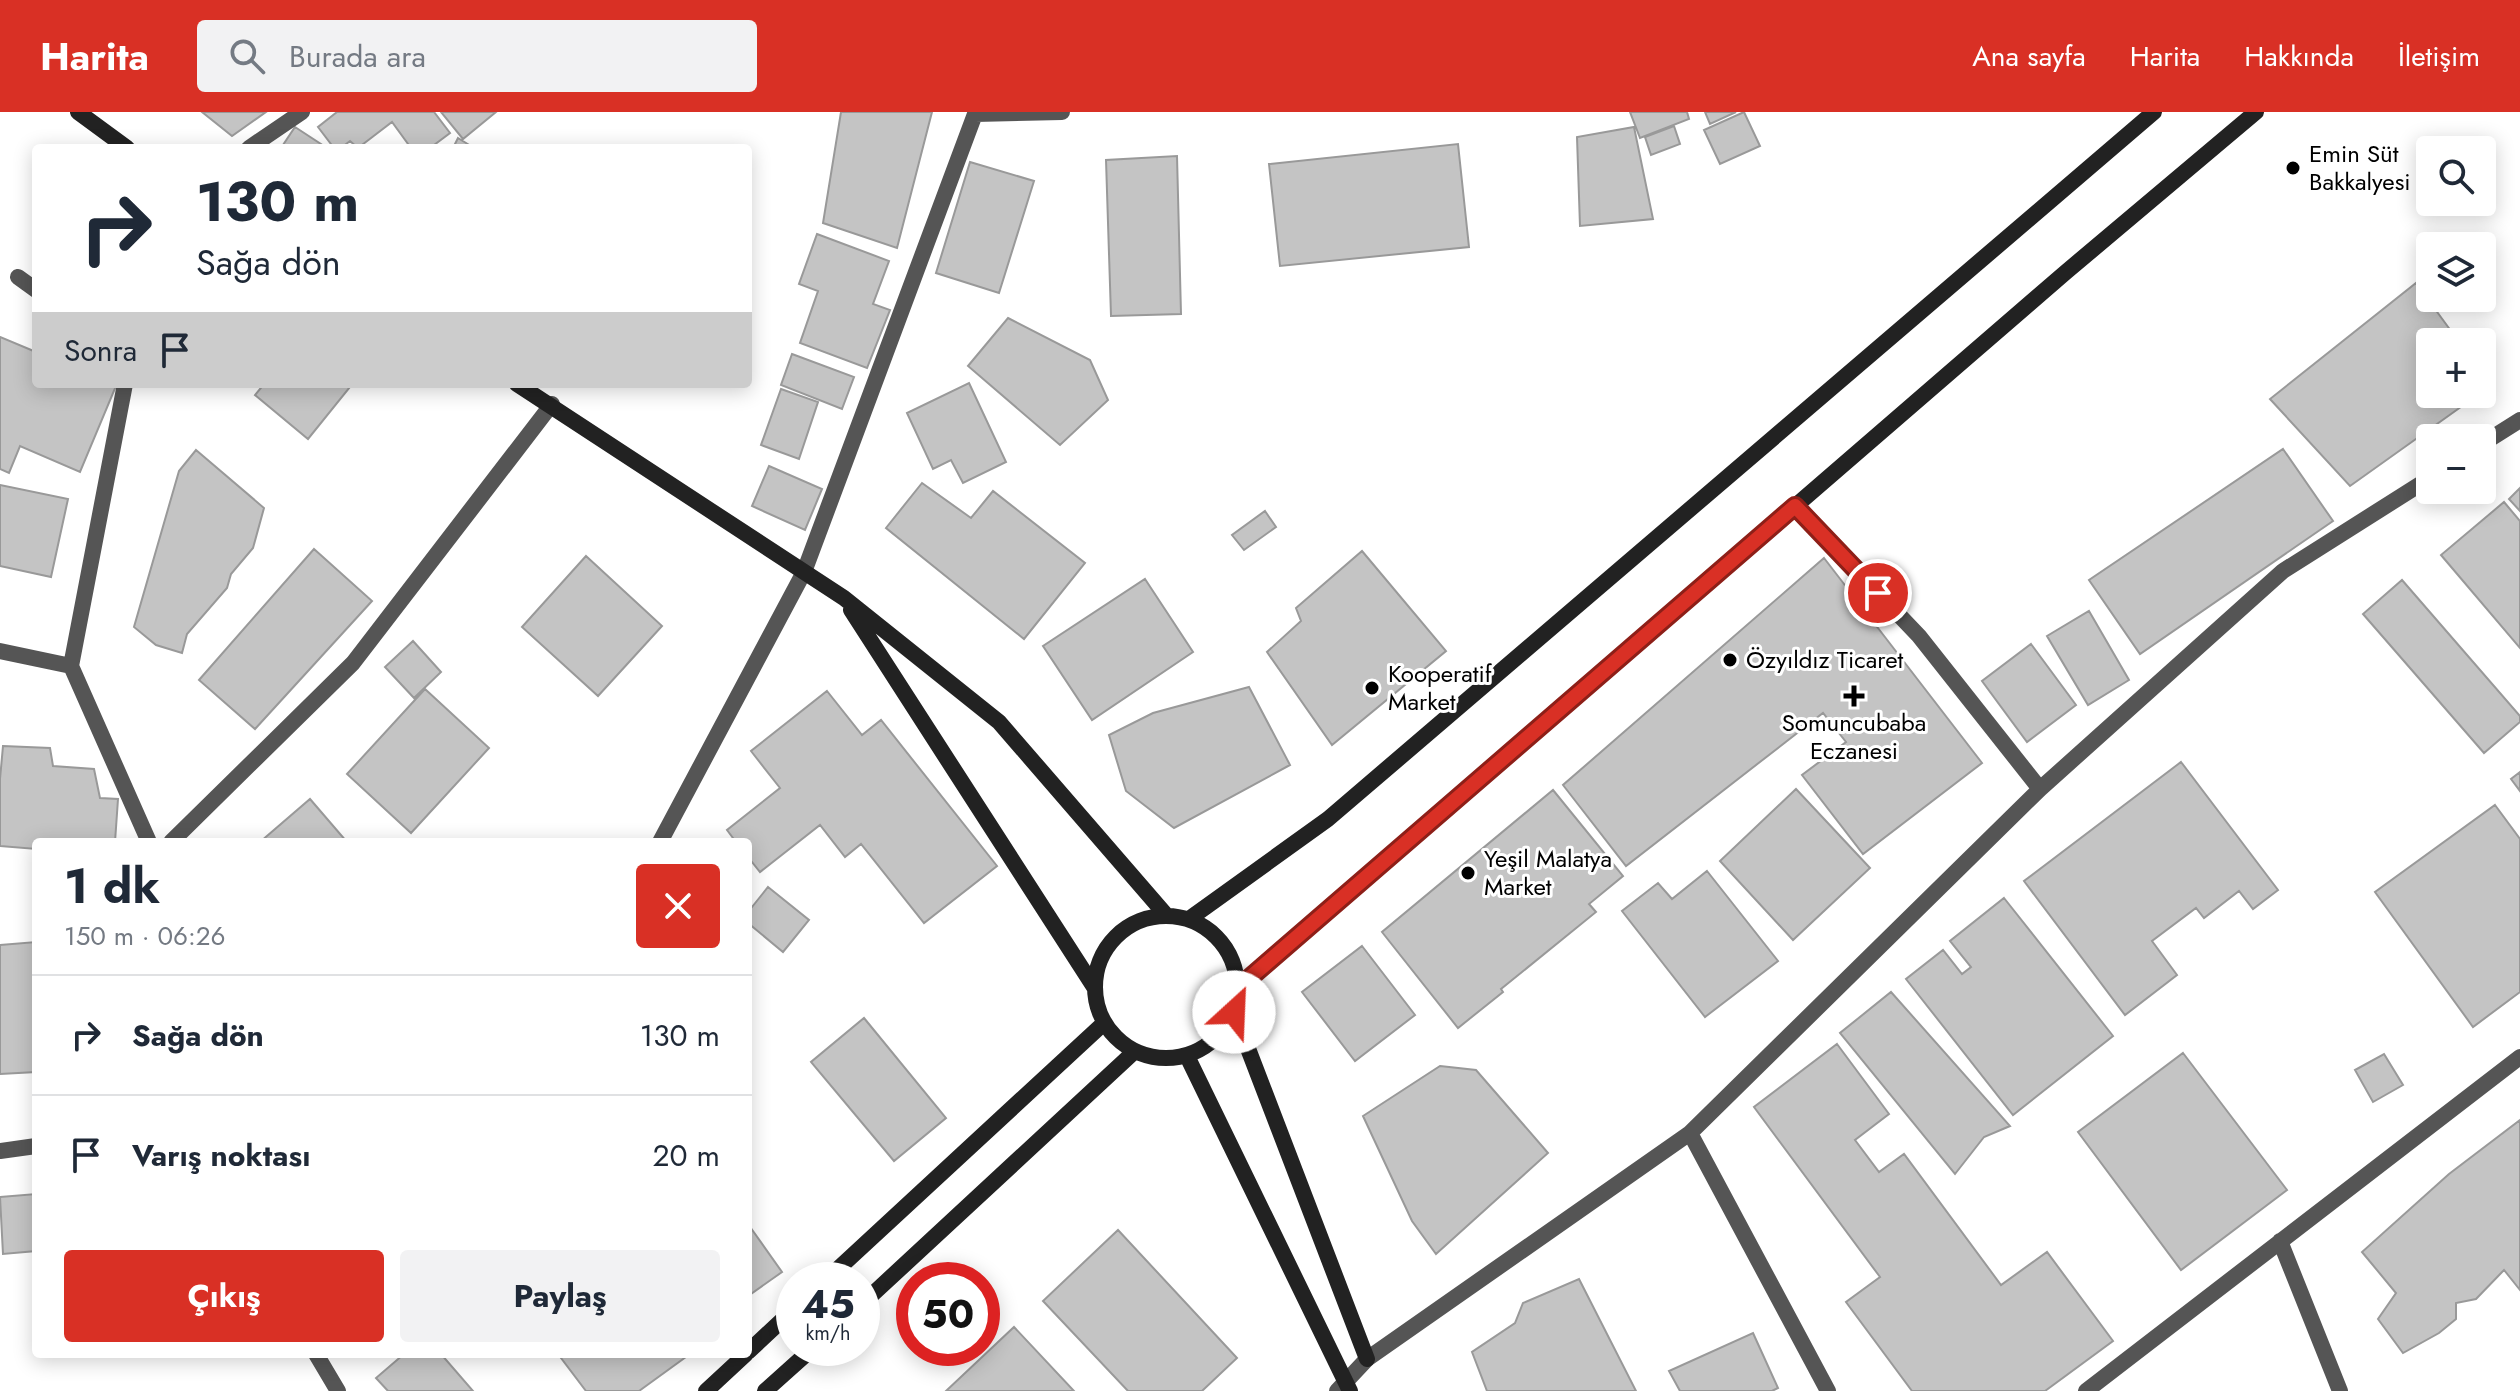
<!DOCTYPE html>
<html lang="tr">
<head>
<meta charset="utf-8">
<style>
  body { margin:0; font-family:Jost,sans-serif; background:#f2f2f3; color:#1f2937; height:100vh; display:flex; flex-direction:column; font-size:30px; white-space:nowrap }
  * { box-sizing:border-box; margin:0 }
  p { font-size:26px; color:#747a83 }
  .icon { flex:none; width:44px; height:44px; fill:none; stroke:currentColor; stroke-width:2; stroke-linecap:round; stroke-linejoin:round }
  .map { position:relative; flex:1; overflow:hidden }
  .panel { position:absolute; left:32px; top:726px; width:720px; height:520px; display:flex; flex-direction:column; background:#fff; border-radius:8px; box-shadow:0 4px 20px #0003 }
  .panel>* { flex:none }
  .guide { position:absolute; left:32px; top:32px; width:720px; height:244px; border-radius:8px; box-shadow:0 4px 20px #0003; background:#fff; color:#1f2937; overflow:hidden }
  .fabs { position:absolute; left:2416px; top:24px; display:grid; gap:16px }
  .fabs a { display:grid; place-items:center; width:80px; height:80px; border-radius:8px; background:#fff; box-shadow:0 4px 20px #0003; font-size:40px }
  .speed { position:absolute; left:776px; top:1150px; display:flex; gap:16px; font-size:40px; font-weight:700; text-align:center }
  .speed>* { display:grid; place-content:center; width:104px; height:104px; border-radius:50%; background:#fff; box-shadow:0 4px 20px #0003; line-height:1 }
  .speed small { font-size:20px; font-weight:400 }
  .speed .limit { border:12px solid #d22; background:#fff; color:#111 }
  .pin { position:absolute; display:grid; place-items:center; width:68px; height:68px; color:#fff; margin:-34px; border:4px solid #fff; border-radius:50%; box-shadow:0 2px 8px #0007 }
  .me { position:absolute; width:88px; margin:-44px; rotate:25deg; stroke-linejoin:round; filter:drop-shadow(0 0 6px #0008) }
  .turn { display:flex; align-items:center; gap:28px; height:168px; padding:0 32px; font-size:36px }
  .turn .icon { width:104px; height:104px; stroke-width:2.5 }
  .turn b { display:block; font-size:56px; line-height:68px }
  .then { display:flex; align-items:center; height:76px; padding:0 32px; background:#0003; gap:16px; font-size:30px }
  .round { display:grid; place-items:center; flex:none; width:84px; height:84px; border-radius:8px; background:#f2f2f3 }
  .overview { display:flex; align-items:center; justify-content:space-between; height:136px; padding:0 32px }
  h1 { font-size:48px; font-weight:700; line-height:60px }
  .action { display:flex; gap:16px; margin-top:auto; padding:16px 32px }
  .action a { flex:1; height:92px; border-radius:8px; background:#d93025; color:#fff; font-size:32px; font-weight:700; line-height:92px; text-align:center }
  .action a+a { background:#f2f2f3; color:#1f2937 }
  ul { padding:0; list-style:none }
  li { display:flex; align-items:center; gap:24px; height:120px; padding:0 32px; border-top:2px solid #e0e1e3 }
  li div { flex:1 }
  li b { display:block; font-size:30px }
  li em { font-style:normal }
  header { display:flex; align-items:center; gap:48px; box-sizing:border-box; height:112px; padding:0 40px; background:#d93025; color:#fff }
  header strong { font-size:38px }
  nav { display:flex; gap:44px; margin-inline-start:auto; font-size:28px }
  .search { width:560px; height:72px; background:#f2f2f3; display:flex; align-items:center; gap:20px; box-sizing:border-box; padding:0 28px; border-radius:8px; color:#747a83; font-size:30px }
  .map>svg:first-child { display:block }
</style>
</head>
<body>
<header>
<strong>Harita</strong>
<div class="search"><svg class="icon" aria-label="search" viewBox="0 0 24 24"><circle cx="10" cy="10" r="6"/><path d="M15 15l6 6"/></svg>Burada ara</div>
<nav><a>Ana sayfa</a><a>Harita</a><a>Hakkında</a><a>İletişim</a></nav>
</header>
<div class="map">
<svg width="2520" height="1279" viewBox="0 0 2520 1279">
  <rect width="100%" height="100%" fill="#fff"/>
  <path fill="#c4c4c4" stroke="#999" stroke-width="2" d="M 202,0 L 266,0 L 232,24 Z
    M 337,0 L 434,0 L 450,21 L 430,36 L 411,36 L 392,10 L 358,36 L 350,29 L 341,36 L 334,36 L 318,15 Z
    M 441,0 L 496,0 L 463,27 Z
    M 841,0 L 932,0 L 897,136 L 823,111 Z
    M 1630,0 L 1687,0 L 1689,7 L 1640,26 Z
    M 1705,0 L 1736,0 L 1710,12 Z
    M 1744,0 L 1760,34 L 1720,52 L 1704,18 Z
    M 1674,14 L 1680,32 L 1651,43 L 1645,25 Z
    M 295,15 L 327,36 L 281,36 Z
    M 1634,15 L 1653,107 L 1580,114 L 1577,25 Z
    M 458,26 L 474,36 L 453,36 Z
    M 1458,32 L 1469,135 L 1280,154 L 1269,52 Z
    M 1177,44 L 1181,202 L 1111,204 L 1106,48 Z
    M 970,50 L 1034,69 L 999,181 L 936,161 Z
    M 817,122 L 889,149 L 873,192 L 890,198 L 867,256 L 800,231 L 818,179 L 799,172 Z
    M 2416,171 L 2459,230 L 2430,230 L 2430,282 L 2479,282 L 2350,374 L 2270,287 Z
    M 1008,206 L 1090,248 L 1108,288 L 1060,333 L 968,254 Z
    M 0,225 L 36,240 L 36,272 L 116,274 L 80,360 L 20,334 L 9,361 L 0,357 Z
    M 792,242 L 854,265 L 842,297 L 781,273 Z
    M 2482,261 L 2491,273 L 2482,280 Z
    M 969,271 L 1006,350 L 963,371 L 951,348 L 933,357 L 907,301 Z
    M 264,272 L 346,272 L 350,275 L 308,327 L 255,283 Z
    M 781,277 L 818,290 L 799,347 L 761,333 Z
    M 2283,337 L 2333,409 L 2140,542 L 2089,468 Z
    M 196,338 L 264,396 L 253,436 L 231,462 L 227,476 L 187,522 L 182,541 L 156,533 L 134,515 L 179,359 Z
    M 769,354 L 822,377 L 805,418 L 752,394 Z
    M 922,371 L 971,406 L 993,379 L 1085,451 L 1024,527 L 886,416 Z
    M 0,373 L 68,387 L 51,465 L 0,454 Z
    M 2520,376 L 2520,399 L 2509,387 Z
    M 2504,390 L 2520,409 L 2520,536 L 2441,443 Z
    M 1265,399 L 1276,415 L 1244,438 L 1232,423 Z
    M 314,437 L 372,489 L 255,617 L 199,568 Z
    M 1362,439 L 1446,539 L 1332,633 L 1267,540 L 1301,509 L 1296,496 Z
    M 586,444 L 662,514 L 598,584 L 522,515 Z
    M 1824,446 L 1982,651 L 1863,742 L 1802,663 L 1846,630 L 1823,601 L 1626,754 L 1563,673 Z
    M 1145,467 L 1193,540 L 1092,608 L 1043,534 Z
    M 2402,468 L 2520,604 L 2520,610 L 2484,641 L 2363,502 Z
    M 2089,499 L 2129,568 L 2088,593 L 2047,524 Z
    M 413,529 L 441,560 L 414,586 L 385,555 Z
    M 2031,532 L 2076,593 L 2027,630 L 1982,569 Z
    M 1249,575 L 1290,653 L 1174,716 L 1126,679 L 1109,623 L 1153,601 Z
    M 425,577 L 489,636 L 411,721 L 347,662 Z
    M 827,579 L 862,623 L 881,608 L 997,754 L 924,811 L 861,732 L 845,745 L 820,713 L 760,760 L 748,745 L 748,730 L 736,730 L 727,718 L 780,676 L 751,639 Z
    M 3,634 L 50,636 L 53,654 L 94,657 L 100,686 L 118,687 L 115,730 L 36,730 L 36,737 L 0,734 L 0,667 Z
    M 2181,650 L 2278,778 L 2253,797 L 2239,779 L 2204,806 L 2196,796 L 2152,829 L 2177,863 L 2125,903 L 2024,769 Z
    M 2520,660 L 2520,679 L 2511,667 Z
    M 1796,677 L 1870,756 L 1793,828 L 1720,749 Z
    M 1553,678 L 1623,764 L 1589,792 L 1596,800 L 1501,877 L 1503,880 L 1458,916 L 1382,820 Z
    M 310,687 L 347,730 L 260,730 Z
    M 2495,693 L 2520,727 L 2520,880 L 2473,915 L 2375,780 Z
    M 1707,759 L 1778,849 L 1705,905 L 1622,799 L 1658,771 L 1672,787 Z
    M 768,775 L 809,808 L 783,840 L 748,811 L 748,800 Z
    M 2004,786 L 2113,924 L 2013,1003 L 1906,867 L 1943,838 L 1962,862 L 1971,855 L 1950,829 Z
    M 36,830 L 36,960 L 0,962 L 0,833 Z
    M 1362,834 L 1415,903 L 1355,949 L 1302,880 Z
    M 1891,880 L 2010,1014 L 1984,1025 L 1955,1062 L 1840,921 Z
    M 864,906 L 946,1006 L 894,1049 L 811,950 Z
    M 1837,932 L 1889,1002 L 1855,1028 L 1879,1060 L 1904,1042 L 2001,1173 L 2047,1140 L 2113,1229 L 2045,1279 L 1912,1279 L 1846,1190 L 1880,1165 L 1754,995 Z
    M 2183,941 L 2287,1078 L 2181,1158 L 2078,1020 Z
    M 2384,942 L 2403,973 L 2373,990 L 2355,958 Z
    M 1440,954 L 1476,958 L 1548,1041 L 1436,1142 L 1412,1109 L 1363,1004 Z
    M 2520,1008 L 2520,1178 L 2504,1158 L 2476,1187 L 2456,1191 L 2456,1207 L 2439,1221 L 2403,1241 L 2378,1207 L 2396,1181 L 2362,1140 L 2449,1062 Z
    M 36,1082 L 36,1139 L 3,1142 L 0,1085 Z
    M 748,1112 L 782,1160 L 748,1184 Z
    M 1118,1118 L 1237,1246 L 1202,1279 L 1128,1279 L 1043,1189 Z
    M 1579,1167 L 1636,1279 L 1487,1279 L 1472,1240 L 1515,1211 L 1523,1191 Z
    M 1014,1215 L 1074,1279 L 946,1279 Z
    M 1753,1221 L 1778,1276 L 1772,1279 L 1680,1279 L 1669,1259 Z
    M 404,1242 L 441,1242 L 473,1279 L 388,1279 L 376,1266 Z
    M 558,1242 L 690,1242 L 639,1279 L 586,1279 Z"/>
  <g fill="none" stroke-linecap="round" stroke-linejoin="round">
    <path stroke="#555" stroke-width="16" d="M 249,36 L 302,0
      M 18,165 L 36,178
      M 125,272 L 71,554 L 149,730
      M 2482,332 L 2520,308
      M 1795,394 L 1919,524 L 2040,677 L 1690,1021 L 1828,1279
      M 0,539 L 71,554
      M 2040,677 L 2283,459 L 2430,366
      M 171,730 L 353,551 L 552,292
      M 660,730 L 804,460 L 975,2 L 1062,0
      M 0,1039 L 36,1034
      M 2280,1129 L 2340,1279
      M 316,1242 L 338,1279
      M 1337,1279 L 1367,1247 L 1690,1021
      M 2086,1279 L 2520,945"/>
    <path stroke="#222" stroke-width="16" d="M 78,0 L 127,36
      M 517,272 L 844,486 L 999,610 L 1166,803
      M 851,498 L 1094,875
      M1095 875a71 71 0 1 1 142 0a71 71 0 1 1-142 0Z
      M 1189,807 L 1328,707 L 2154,0
      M 1238,876 L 2066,160 L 2256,0
      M 1234,900 L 1367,1247
      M 1187,944 L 1350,1279
      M 826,1168 L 1104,911
      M 862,1192 L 1134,940
      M 748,1240 L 794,1197
      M 706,1279 L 746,1242
      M 765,1279 L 813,1236"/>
  </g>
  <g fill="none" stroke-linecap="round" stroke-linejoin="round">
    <defs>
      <path id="route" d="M 1234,900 L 1238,876 L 1795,394 L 1878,481"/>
    </defs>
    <use href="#route" stroke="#8d1f18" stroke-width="20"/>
    <use href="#route" stroke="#d93025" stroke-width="14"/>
  </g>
  <g fill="#000" stroke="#fff" stroke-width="3">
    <circle cx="2293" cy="56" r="8"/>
    <circle cx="1730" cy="548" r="8"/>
    <circle cx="1372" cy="576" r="8"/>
    <path d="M1850 572h8v8h8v8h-8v8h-8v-8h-8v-8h8z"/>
    <circle cx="1468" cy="761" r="8"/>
  </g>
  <g text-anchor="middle" stroke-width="6" stroke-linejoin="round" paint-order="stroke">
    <g font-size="24" fill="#000" stroke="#fff" text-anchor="start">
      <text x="2309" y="50">Emin Süt<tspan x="2309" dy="28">Bakkalyesi</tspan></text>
      <text x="1746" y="556">Özyıldız Ticaret</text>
      <text x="1388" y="570">Kooperatif<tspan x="1388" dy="28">Market</tspan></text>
      <text x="1854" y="619" text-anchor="middle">Somuncubaba<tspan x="1854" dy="28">Eczanesi</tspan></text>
      <text x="1484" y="755">Yeşil Malatya<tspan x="1484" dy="28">Market</tspan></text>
    </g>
  </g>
</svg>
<div class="fabs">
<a><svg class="icon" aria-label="search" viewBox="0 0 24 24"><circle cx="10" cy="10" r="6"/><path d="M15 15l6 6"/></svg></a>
<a><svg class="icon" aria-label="layers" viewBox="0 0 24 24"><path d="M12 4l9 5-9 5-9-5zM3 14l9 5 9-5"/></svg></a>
<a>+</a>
<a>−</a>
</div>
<div class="speed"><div>45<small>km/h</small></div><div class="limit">50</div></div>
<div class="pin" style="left:1878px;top:481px;background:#d93025"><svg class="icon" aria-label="arrive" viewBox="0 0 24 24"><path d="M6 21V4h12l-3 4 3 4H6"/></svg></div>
<svg class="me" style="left:1234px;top:900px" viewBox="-20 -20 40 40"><circle r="19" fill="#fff"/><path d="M0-13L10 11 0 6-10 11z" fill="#d93025"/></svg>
<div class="guide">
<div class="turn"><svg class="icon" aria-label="right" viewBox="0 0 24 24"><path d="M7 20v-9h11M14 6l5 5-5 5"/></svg><div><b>130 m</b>Sağa dön</div></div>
<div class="then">Sonra<svg class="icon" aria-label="arrive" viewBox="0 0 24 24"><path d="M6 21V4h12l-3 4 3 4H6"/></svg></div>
</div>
<section class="panel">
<div class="overview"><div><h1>1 dk</h1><p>150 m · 06:26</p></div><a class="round" style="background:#d93025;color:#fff"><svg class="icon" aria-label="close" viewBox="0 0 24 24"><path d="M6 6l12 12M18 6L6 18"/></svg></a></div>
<ul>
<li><svg class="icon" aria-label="right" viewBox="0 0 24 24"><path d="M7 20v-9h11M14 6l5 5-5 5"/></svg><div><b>Sağa dön</b></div><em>130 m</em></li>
<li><svg class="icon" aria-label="arrive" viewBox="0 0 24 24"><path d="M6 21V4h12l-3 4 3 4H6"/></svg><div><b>Varış noktası</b></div><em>20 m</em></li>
</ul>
<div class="action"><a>Çıkış</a><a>Paylaş</a></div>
</section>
</div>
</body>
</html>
